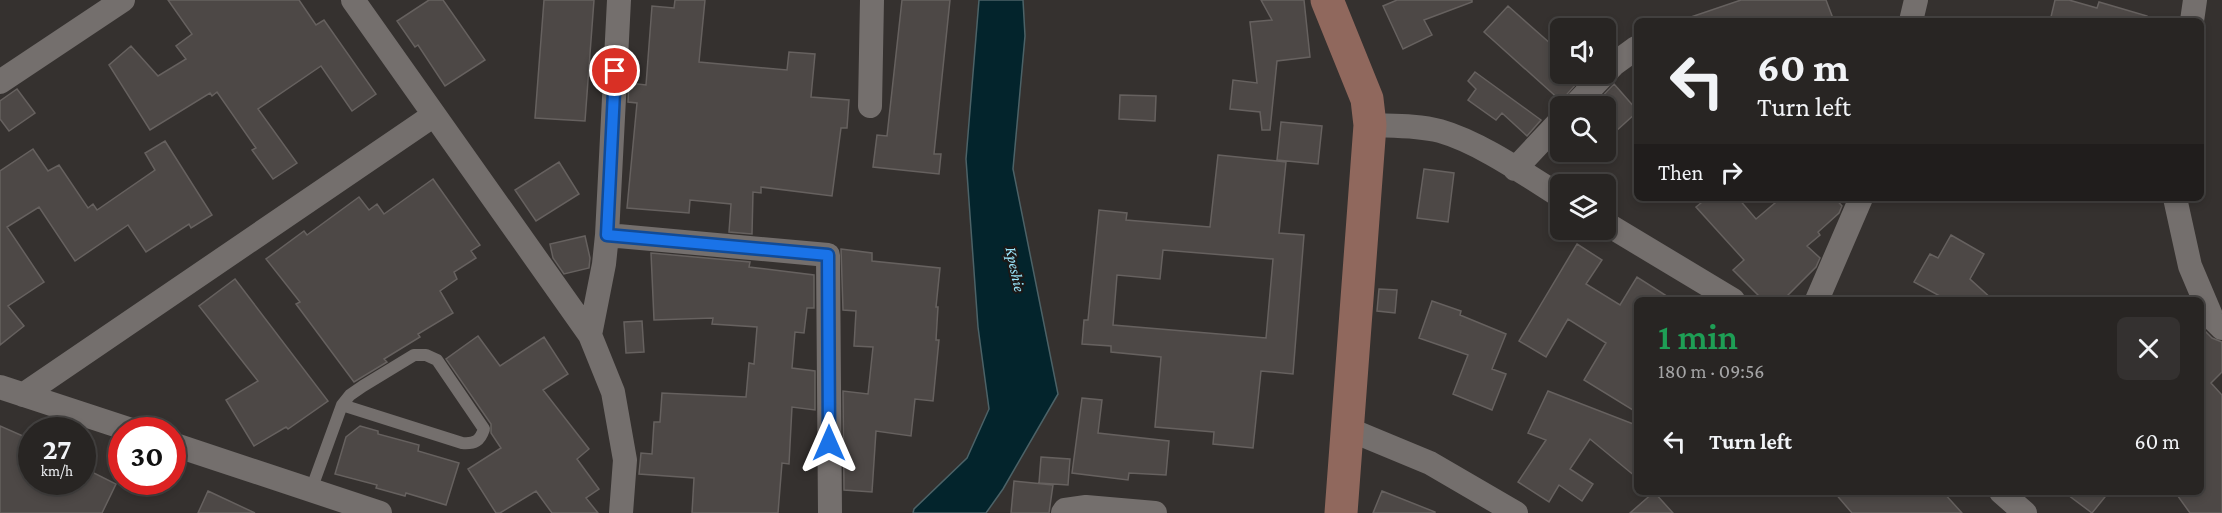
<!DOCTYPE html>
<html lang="en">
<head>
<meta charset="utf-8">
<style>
  body { margin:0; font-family:"Crimson Pro",serif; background:#343130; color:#f1f3f6; height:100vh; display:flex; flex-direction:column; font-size:22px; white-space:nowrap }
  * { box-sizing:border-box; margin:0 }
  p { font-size:20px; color:#a5a5a6 }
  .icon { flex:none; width:33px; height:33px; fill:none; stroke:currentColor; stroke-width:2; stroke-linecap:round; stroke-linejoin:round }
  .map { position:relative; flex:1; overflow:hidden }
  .panel { position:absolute; left:1634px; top:297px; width:570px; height:198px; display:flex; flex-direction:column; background:#282523; border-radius:9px; box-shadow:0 3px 9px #0003,0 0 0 2px #444241 }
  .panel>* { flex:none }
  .hud { position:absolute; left:1634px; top:18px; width:570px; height:183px; border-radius:9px; box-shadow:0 3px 9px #0003,0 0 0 2px #444241; background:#282523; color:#f1f3f6; overflow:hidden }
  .tools { position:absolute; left:1550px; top:18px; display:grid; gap:12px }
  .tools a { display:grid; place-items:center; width:66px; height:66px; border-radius:9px; background:#282523; box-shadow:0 3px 9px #0003,0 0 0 2px #444241; font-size:30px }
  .speed { position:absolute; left:18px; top:417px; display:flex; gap:12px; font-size:30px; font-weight:700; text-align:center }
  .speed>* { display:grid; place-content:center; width:78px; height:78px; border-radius:50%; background:#282523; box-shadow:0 3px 9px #0003,0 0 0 2px #444241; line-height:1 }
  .speed small { font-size:15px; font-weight:400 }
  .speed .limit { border:9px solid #d22; background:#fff; color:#111 }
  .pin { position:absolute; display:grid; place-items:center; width:51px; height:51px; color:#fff; margin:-26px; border:3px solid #fff; border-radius:50%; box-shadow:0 2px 6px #0007 }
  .me { position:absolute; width:66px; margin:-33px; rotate:0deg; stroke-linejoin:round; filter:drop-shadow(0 0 4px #0008) }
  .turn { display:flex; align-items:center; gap:21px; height:126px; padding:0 24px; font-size:27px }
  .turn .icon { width:78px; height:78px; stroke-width:2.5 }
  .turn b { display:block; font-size:42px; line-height:51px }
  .then { display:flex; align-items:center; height:57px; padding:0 24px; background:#0003; gap:12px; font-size:22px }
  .round { display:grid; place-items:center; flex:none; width:63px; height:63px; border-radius:9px; background:#343130 }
  .head { display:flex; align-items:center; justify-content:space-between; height:102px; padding:0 24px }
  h1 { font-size:36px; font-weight:600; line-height:45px; color:#1e9e55 }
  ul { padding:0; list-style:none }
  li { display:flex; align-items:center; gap:18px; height:84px; padding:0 24px }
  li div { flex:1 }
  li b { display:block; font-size:22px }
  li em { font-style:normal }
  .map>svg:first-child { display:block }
</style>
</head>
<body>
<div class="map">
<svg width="2222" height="513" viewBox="0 0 2222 513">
  <rect width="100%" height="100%" fill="#35312f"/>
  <path fill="#03242c" stroke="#4c6267" stroke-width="1.5" d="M 979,0 L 1023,0 L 1025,36 L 1013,169 L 1058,394 L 1003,489 L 986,513 L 913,513 L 914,509 L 967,458 L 989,409 L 978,327 L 966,159 Z"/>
  <path fill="#4d4846" stroke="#66615f" stroke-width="1.5" fill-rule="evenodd" d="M 168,0 L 299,0 L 316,25 L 324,20 L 376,94 L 352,111 L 321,66 L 258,109 L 297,163 L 273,179 L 252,150 L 256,148 L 217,92 L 212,96 L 210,93 L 150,130 L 109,65 L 131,46 L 158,76 L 186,59 L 176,46 L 192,34 Z
    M 429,0 L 443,0 L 485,60 L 445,86 L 418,45 L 415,47 L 397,21 Z
    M 544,0 L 594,0 L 585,121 L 535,118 Z
    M 675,0 L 705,0 L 699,62 L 787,70 L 789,52 L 815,54 L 811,97 L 849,100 L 847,128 L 841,128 L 832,196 L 761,187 L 761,193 L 753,192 L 752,234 L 729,232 L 731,204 L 690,200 L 689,213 L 627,208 L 637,103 L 628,102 L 629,83 L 646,85 L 652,6 L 674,8 Z
    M 902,0 L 950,0 L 934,154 L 941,154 L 939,174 L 873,167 L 877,135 L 887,136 Z
    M 1261,0 L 1304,0 L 1310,57 L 1277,61 L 1270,130 L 1262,130 L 1260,112 L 1230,109 L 1233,80 L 1257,83 L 1250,22 L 1272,20 Z
    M 1397,0 L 1472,0 L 1472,2 L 1424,20 L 1432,35 L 1403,49 L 1383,6 Z
    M 1741,0 L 1826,0 L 1834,21 L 1689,21 L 1688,18 Z
    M 2055,0 L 2069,0 L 2097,8 L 2099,2 L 2147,16 L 2146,21 L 2050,21 Z
    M 1508,6 L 1560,52 L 1560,74 L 1585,74 L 1561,101 L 1484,32 Z
    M 1475,72 L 1541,120 L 1527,136 L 1502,113 L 1496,120 L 1468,100 L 1476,89 L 1468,81 Z
    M 1614,84 L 1636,109 L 1636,113 L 1605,141 L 1605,106 L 1593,106 Z
    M 17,89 L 35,113 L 9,131 L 0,119 L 0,101 Z
    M 1120,95 L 1156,96 L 1155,121 L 1119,119 Z
    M 1281,122 L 1322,126 L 1318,164 L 1277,160 Z
    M 165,141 L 212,215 L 191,228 L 189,224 L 146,252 L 128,225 L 75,261 L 39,207 L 7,227 L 44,282 L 8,306 L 24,326 L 0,345 L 0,171 L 33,149 L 48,171 L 59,165 L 88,208 L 93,204 L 97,210 L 155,170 L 145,153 Z
    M 1218,155 L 1286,162 L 1279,233 L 1304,235 L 1293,374 L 1261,371 L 1253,448 L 1213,444 L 1214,432 L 1155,427 L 1161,357 L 1111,352 L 1111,346 L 1082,344 L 1084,320 L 1088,320 L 1099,210 L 1127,213 L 1126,220 L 1210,227 ZM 1163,250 L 1273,259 L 1266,338 L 1113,325 L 1117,275 L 1160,279 Z
    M 559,162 L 579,194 L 536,221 L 515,190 Z
    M 1424,169 L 1454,173 L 1448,222 L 1417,218 Z
    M 433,179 L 480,245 L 471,251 L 476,258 L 454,272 L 457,279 L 440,291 L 453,313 L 418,334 L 420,337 L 384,359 L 387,362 L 354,382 L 296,304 L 300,302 L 266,259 L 304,231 L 307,235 L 359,197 L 369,210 L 377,204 L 384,214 Z
    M 1707,198 L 1738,198 L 1756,219 L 1781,198 L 1835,198 L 1842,206 L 1839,213 L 1818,232 L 1820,235 L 1807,246 L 1820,258 L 1816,267 L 1783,300 L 1763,300 L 1733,270 L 1744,260 L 1696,207 Z
    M 1951,235 L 1984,254 L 1970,279 L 1993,300 L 1947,300 L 1914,282 L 1930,254 L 1938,258 Z
    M 585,236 L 590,258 L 589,268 L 564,274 L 553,258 L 550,244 Z
    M 1577,244 L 1602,260 L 1586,284 L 1620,305 L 1637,277 L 1673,300 L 1636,300 L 1636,412 L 1584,380 L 1606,343 L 1568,319 L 1546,357 L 1519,341 Z
    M 841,249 L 872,253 L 872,261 L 940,268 L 936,307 L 938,307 L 936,340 L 939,340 L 933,401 L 915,399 L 911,436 L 876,431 L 872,492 L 844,490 L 843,391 L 868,394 L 873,347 L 854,346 L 856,311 L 843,310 Z
    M 651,253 L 750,262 L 749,267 L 814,275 L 814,308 L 807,308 L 804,333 L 795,332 L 792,368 L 815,371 L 815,410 L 792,407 L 789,464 L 782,463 L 778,513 L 692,513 L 694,478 L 639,474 L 641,453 L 652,454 L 654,422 L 660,422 L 662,393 L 746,397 L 749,363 L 754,364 L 757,327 L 712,324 L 713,318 L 654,320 Z
    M 235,279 L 328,401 L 288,429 L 286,427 L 254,446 L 226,400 L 258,381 L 199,306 Z
    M 1379,289 L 1397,290 L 1395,313 L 1377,311 Z
    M 1432,301 L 1461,311 L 1460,315 L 1506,334 L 1492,369 L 1506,374 L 1492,410 L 1453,394 L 1468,355 L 1419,338 Z
    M 642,321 L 644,352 L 626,353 L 624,322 Z
    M 2206,332 L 2212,338 L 2222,342 L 2222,372 L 2211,383 L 2222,395 L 2222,513 L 2190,513 L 2175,492 L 2200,492 L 2200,337 Z
    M 478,336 L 500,366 L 544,337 L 568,374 L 543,390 L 589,449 L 577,459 L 599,489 L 586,498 L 598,513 L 552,513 L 536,491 L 500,513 L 496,513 L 468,469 L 501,448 L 491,433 L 491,424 L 446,359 Z
    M 1548,391 L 1636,425 L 1636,477 L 1590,439 L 1570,469 L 1593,484 L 1582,501 L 1559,485 L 1549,502 L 1518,482 L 1546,440 L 1528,433 Z
    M 1082,398 L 1102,400 L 1098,433 L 1169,441 L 1166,475 L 1129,473 L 1128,480 L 1072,473 Z
    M 0,426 L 32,440 L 32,482 L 82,482 L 82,467 L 116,484 L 102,513 L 0,513 Z
    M 360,426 L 378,431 L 378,434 L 419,445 L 418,451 L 459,463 L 446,505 L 406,493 L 405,496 L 376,488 L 377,485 L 335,474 L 346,437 Z
    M 1041,457 L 1070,459 L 1068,485 L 1039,483 Z
    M 1014,481 L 1053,485 L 1049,513 L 1011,513 Z
    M 208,491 L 255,513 L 198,513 Z
    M 1382,491 L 1435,512 L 1435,513 L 1373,513 Z
    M 1654,492 L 1673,513 L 1630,513 Z
    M 1834,492 L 1943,492 L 1962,513 L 1852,513 Z
    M 2064,492 L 2109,492 L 2092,513 Z"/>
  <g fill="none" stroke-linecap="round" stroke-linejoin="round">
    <path stroke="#746f6d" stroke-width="12" d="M 311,490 L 342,405 L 350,395 L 363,386 L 414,355 L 426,355 L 437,360 L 484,429 C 480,441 475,444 462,443 L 342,405"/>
    <path stroke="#746f6d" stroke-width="24" d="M 353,0 L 590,335
      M 619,0 L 607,235 L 604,264 L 590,335 L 613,392 L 625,460 L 621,513
      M 1911,21 L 1916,0
      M 2192,21 L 2195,0
      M 0,82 L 123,0
      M 870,106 L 872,0
      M 1574,106 L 1614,64 L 1636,48
      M 1370,125 C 1393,126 1417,125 1440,131 C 1479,142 1525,174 1560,196
      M 1515,169 L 1560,121
      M 2175,198 L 2190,266 L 2212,318 L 2222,328
      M 1605,223 L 1733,300
      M 607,235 L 828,255 L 830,513
      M 1817,300 L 1861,198
      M 0,387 L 131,430
      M 23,395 L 434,115
      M 1348,429 L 1430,463 L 1516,513
      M 172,444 L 380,513
      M 2001,492 L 2025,513
      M 1063,513 L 1065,510 L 1086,507 L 1155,513"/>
    <path stroke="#90685d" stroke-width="33" d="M 1327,0 L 1367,99 L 1370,125 L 1341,513"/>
  </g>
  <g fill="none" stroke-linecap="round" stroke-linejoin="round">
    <defs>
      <path id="route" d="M 615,71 L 607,235 L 828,255 L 829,443"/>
    </defs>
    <use href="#route" stroke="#114b97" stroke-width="15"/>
    <use href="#route" stroke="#1a73e8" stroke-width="10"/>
  </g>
  <g text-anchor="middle" stroke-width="4.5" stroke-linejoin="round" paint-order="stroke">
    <g font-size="16" font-style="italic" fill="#9be5fa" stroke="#1b1918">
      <text transform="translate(1016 269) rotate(78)" y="6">Kpeshie</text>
    </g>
  </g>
</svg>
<div class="tools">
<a><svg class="icon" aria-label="sound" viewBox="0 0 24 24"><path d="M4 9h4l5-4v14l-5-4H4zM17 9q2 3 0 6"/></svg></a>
<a><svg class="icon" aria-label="search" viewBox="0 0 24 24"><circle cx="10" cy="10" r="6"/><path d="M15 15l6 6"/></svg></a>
<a><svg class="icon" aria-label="layers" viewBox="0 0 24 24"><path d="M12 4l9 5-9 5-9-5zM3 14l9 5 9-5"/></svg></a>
</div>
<div class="speed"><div>27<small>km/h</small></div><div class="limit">30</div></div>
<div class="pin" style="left:615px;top:71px;background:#d93025"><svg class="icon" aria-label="arrive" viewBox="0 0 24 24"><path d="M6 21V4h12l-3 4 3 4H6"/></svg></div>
<svg class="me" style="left:829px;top:443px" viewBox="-20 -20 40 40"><path d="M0-17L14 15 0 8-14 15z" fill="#1a73e8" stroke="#fff" stroke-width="4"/></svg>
<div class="hud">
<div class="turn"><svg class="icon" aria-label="left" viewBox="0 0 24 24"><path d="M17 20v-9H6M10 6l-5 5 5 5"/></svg><div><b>60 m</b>Turn left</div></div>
<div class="then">Then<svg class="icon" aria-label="right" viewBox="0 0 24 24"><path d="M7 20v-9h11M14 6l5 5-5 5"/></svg></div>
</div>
<section class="panel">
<div class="head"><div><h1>1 min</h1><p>180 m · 09:56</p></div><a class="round"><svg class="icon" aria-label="close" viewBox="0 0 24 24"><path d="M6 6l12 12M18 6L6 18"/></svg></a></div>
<ul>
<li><svg class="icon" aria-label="left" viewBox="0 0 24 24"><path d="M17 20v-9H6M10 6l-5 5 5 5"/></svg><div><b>Turn left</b></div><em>60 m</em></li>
</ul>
</section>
</div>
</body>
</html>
